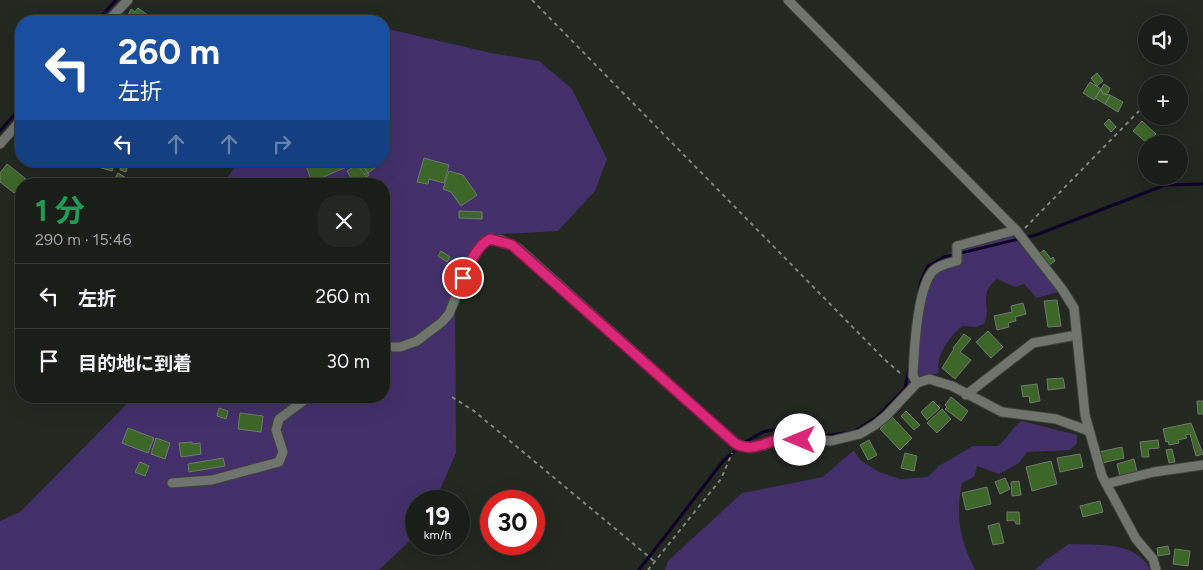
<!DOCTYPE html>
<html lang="ja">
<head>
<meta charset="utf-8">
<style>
  body { margin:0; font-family:Figtree,"Noto Sans JP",sans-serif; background:#232722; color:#f1f3f6; height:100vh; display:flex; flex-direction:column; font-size:19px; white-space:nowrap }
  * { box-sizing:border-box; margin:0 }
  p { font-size:16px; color:#9fa2a2 }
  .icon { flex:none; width:28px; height:28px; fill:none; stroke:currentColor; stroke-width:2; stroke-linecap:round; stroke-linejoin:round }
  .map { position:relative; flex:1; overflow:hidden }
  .details { position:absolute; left:15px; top:178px; width:375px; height:225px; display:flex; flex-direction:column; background:#1a1e19; border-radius:20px; box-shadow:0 5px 20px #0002,0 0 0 1px #383c38 }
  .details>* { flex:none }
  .hud { position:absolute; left:15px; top:15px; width:375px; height:152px; border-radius:20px; box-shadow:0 5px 20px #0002,0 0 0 1px #383c38; background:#1a4fa0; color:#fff; overflow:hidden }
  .tools { position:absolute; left:1138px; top:15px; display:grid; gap:10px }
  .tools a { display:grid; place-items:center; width:50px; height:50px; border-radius:50%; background:#1a1e19; box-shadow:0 5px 20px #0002,0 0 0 1px #383c38; font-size:25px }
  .speed { position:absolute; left:405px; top:490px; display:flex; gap:10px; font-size:25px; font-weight:700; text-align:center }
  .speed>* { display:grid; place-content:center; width:65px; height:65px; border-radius:50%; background:#1a1e19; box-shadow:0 5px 20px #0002,0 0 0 1px #383c38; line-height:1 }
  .speed small { font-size:12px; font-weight:400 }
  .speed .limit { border:8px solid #d22; background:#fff; color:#111 }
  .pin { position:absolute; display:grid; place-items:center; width:42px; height:42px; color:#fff; margin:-21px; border:2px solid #fff; border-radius:50%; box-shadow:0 1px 5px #0007 }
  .me { position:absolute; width:55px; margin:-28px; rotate:270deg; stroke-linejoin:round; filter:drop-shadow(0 0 4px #0008) }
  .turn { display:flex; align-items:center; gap:18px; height:105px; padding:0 20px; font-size:22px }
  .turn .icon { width:65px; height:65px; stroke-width:2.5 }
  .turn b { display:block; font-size:35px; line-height:42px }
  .lanes { display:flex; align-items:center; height:48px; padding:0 20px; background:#0003; justify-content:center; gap:25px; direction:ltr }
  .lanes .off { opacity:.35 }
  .round { display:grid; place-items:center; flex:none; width:52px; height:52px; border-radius:20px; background:#232722 }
  .overview { display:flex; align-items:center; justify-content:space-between; height:85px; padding:0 20px }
  h1 { font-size:30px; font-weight:700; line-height:38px; color:#1e9e55 }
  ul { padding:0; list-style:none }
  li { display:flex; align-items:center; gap:15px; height:65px; padding:0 20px; border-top:1px solid #383c38 }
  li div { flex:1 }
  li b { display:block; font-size:19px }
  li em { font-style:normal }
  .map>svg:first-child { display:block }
</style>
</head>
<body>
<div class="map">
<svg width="1203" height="570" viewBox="0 0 1203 570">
  <rect width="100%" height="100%" fill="#232821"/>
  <path fill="#43306b" d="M 384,28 L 491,53 L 539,61 L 572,89 L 607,159 L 595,191 L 558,231 L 501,234 L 479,253 L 455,302 L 456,453 L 435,501 L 416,501 L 416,535 L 379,570 L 0,570 L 0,521 L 20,512 L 123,408 L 131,396 L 384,396 L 384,184 L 223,184 L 239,161 L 384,161 Z
    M 1012,235 L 1043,269 L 1058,292 L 1037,298 L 1024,284 L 1015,287 L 997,279 C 976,297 993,303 984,324 L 976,327 L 962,326 C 949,338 935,355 939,373 L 918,378 L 917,365 L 926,292 L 935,264 L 954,249 Z
    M 1022,421 L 1077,435 L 1077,443 L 1070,450 L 1027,452 L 1019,463 L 999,474 L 977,466 L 974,477 L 962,483 C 955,517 960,539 975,570 L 665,570 L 668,561 L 742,493 L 823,477 L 854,450 L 860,460 L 879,472 L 900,479 L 928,477 L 939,466 L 973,446 L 998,446 C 1008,438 1011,428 1022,421 Z
    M 1069,544 C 1095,545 1138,541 1150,570 L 1035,570 L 1046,560 Z"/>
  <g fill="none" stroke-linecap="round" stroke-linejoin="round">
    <path stroke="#100029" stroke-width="3" d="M 97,21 L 116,0
      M 0,131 L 21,107
      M 919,291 L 921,281 L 928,266 L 944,257 L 1036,235 L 1165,185 L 1203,184
      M 639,570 L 724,460 L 745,442 L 763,432 L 784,427 L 823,436 L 853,432 L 877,417 L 905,388 L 909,369"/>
  </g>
  <path fill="#3d6728" stroke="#72786f" d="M 138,8 L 155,20 L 154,21 L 125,21 L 131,9 L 135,12 Z
    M 1097,73 L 1103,81 L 1097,86 L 1091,78 Z
    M 1090,82 L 1101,89 L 1094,100 L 1083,93 Z
    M 1104,84 L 1110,88 L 1108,93 L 1103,94 L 1101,89 Z
    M 1101,89 L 1103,94 L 1110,95 L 1105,104 L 1095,98 Z
    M 1110,95 L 1123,102 L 1118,112 L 1105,104 Z
    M 1109,119 L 1116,127 L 1111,132 L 1104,124 Z
    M 1142,121 L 1156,134 L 1147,143 L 1133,131 Z
    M 424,158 L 449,165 L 444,183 L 429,179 L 428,184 L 417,182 Z
    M 85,161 L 115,161 L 112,171 L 84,163 Z
    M 122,161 L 129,161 L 126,172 L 120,170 Z
    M 317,161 L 350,161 L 351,165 L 312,182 L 306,166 Z
    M 358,161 L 370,161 L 375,168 L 365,175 L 356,163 Z
    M 361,162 L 369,175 L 355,184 L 347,171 Z
    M 7,164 L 26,179 L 14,193 L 0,182 L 0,173 Z
    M 449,171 L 463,175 L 477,195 L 461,206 L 451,192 L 443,189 Z
    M 118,173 L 133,182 L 132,184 L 112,184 Z
    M 459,211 L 482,212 L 482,219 L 459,218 Z
    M 1044,250 L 1051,259 L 1053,257 L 1055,261 L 1049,265 L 1040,253 Z
    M 441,251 L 450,257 L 447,262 L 438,256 Z
    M 1057,300 L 1061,326 L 1048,327 L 1044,301 Z
    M 1023,303 L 1026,314 L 1015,317 L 1016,321 L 1008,323 L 1009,327 L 997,330 L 994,316 L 1012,312 L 1011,306 Z
    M 988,331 L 1003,347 L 991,358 L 976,342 Z
    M 964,334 L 971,339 L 960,352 L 971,360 L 955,379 L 942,368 L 954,349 L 953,348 Z
    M 1063,378 L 1065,388 L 1048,390 L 1047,379 Z
    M 1037,384 L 1040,401 L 1030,403 L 1029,396 L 1023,397 L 1021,386 Z
    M 951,397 L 968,411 L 961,421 L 945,409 L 947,407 L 945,405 Z
    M 933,401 L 940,408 L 927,420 L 921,412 Z
    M 1197,401 L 1203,401 L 1203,414 L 1198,414 Z
    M 219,408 L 228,411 L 226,419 L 217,416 Z
    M 942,409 L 951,419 L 937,433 L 927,423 Z
    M 906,411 L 920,425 L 914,430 L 901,416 Z
    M 240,413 L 263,416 L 261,432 L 238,429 Z
    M 892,417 L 912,438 L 900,450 L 880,429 Z
    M 1191,423 L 1203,454 L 1196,456 L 1190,434 L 1185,435 L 1187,438 L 1178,440 L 1179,443 L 1169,445 L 1168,441 L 1166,442 L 1163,429 Z
    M 128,428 L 154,438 L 148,453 L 122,443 Z
    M 156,438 L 170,443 L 165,459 L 151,454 Z
    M 869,440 L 877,455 L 868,460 L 860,445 Z
    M 1158,440 L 1159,448 L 1148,449 L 1149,457 L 1142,457 L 1140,442 Z
    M 192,442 L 192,444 L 200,443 L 201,454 L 181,457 L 179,443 Z
    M 1122,447 L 1124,458 L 1102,463 L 1099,452 Z
    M 1172,449 L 1175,462 L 1169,463 L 1166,450 Z
    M 905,453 L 917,456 L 914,471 L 901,468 Z
    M 1080,454 L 1083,467 L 1060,472 L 1057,458 Z
    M 223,458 L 225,466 L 189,472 L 188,464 Z
    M 1134,459 L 1137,472 L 1120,476 L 1117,464 Z
    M 1051,461 L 1057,484 L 1032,491 L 1026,467 Z
    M 140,462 L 149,466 L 145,476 L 135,472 Z
    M 1005,478 L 1010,489 L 1000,494 L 995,482 Z
    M 1019,481 L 1021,495 L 1012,496 L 1011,482 Z
    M 987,487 L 991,504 L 966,510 L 962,493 Z
    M 1100,501 L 1103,512 L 1083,517 L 1080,506 Z
    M 1007,512 L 1019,512 L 1020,524 L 1016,524 L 1014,520 L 1007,521 Z
    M 999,523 L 1004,543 L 993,545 L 988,526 Z
    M 1168,546 L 1170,554 L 1158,556 L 1157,548 Z
    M 1175,549 L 1190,551 L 1188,566 L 1173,564 Z"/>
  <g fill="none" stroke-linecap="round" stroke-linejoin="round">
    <defs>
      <path id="minor" d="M 788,0 L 1016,230 L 1062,289 L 1074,308 L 1085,415 L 1102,476 L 1136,539 L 1153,559 L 1156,570
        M 108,21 L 128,0
        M 0,144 L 21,120
        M 384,347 L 400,347 L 417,341 L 442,322 L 449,314 L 470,261 L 484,242 L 491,239 L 501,240 L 518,248 L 736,444 L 749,448 L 765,445 L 776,440 L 788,438 L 831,441 L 860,434 L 875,425 L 886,416 L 917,383 L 929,379 L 952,386 L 1002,412 L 1056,419 L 1089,431
        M 917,383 L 913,376 C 914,351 917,291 932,272 C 938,265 949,263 957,261 L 957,246 L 1016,230
        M 966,395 L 1033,343 L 1077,335
        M 172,483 L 212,480 L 279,462 L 283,452 L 276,430 L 279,419 L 310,396
        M 1106,484 L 1154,472 L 1203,465"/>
    </defs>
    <use href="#minor" stroke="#3e433c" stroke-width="11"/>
    <path stroke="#7e837d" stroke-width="2" stroke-dasharray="4 4" stroke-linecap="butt" d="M 532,0 L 883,358 L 900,373 L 903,374
      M 1025,228 L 1139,111
      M 452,397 L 474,411 L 654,561
      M 648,570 L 721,479 L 732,453"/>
    <use href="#minor" stroke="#6f756d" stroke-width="9"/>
  </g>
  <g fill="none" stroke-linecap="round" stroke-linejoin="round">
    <defs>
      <path id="route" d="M 463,278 C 468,265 478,245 490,239 L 512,245 L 736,444 C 750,451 761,445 776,440 C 784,438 792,439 800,440"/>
    </defs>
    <use href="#route" stroke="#8e194d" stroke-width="12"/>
    <use href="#route" stroke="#db2777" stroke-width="9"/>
  </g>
</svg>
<div class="tools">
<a><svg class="icon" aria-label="sound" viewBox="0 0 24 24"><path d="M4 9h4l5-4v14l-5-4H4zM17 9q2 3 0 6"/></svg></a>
<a>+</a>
<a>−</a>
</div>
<div class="speed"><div>19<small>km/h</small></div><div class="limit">30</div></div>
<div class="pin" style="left:463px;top:278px;background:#d93025"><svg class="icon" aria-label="arrive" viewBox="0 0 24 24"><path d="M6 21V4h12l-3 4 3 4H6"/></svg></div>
<svg class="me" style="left:800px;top:440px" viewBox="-20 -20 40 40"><circle r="19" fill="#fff"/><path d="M0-13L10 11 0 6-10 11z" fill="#db2777"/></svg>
<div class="hud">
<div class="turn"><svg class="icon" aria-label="left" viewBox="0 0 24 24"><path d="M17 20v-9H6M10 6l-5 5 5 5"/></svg><div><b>260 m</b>左折</div></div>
<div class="lanes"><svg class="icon" aria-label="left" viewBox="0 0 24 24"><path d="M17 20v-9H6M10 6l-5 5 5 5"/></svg><svg class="icon off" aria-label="ahead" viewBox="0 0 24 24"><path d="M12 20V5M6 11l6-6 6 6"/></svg><svg class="icon off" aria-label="ahead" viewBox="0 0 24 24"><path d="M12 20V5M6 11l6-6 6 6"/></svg><svg class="icon off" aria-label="right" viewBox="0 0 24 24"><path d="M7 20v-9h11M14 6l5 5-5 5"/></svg></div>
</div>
<section class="details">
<div class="overview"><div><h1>1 分</h1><p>290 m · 15:46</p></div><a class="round"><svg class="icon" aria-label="close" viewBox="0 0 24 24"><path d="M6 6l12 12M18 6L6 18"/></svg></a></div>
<ul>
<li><svg class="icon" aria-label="left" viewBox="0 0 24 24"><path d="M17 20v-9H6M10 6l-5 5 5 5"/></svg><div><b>左折</b></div><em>260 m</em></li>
<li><svg class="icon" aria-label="arrive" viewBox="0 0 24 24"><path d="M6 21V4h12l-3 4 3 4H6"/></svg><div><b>目的地に到着</b></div><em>30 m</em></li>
</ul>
</section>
</div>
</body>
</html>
